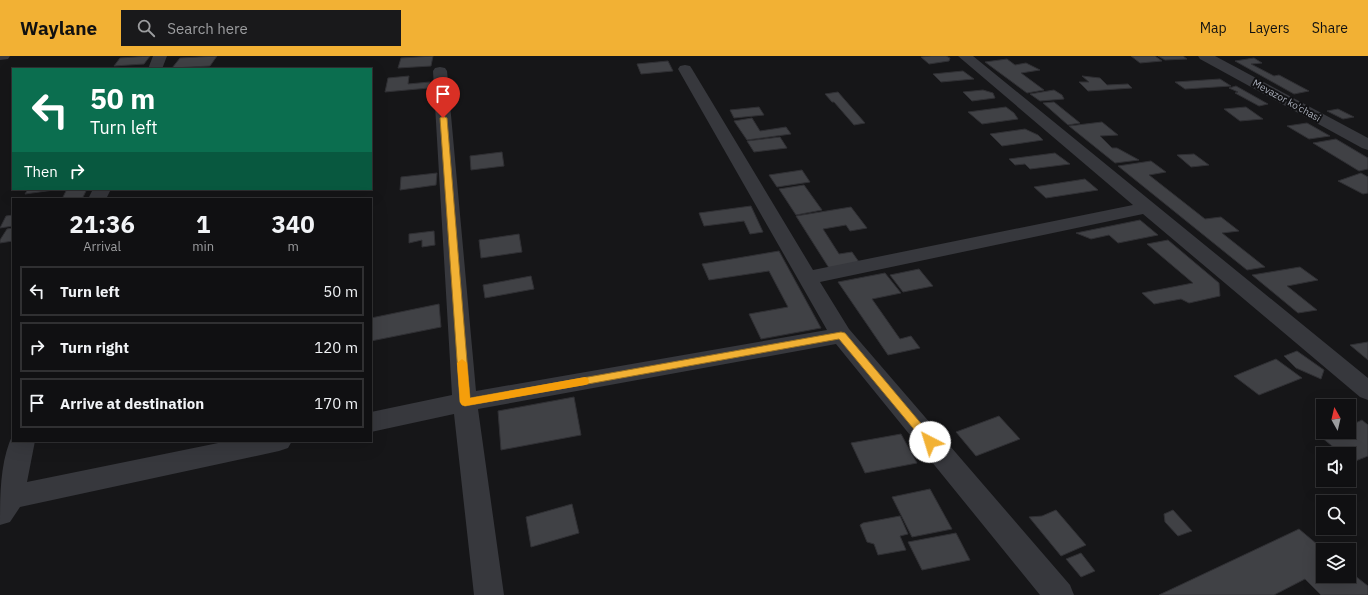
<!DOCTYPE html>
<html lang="en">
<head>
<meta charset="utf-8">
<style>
  body { margin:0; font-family:"IBM Plex Sans",sans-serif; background:#19191b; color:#f1f3f6; height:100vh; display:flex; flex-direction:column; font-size:15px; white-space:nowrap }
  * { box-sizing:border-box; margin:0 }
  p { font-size:13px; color:#9c9d9f }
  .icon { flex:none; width:22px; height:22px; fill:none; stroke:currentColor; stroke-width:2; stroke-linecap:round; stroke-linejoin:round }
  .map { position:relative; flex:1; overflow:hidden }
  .details { position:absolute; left:12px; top:142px; width:360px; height:244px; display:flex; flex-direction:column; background:#101012; border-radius:0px; box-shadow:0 4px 16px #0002,0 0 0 1px #303032 }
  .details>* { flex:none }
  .guide { position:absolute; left:12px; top:12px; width:360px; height:122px; border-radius:0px; box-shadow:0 4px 16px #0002,0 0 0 1px #303032; background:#0b6e4f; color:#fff; overflow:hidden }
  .needle { width:26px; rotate:352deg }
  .fabs { position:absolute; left:1316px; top:343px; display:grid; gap:8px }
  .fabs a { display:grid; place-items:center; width:40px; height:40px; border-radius:0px; background:#101012; box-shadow:0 4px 16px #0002,0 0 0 1px #303032; font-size:20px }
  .pin { position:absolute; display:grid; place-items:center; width:34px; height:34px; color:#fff; margin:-41px -17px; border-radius:50% 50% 50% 0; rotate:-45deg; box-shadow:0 0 4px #0007 }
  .pin .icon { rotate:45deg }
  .me { position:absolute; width:44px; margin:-22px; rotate:320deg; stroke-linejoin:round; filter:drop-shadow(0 0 3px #0008) }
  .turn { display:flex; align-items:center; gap:14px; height:84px; padding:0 12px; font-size:18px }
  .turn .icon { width:52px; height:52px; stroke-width:2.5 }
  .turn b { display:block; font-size:28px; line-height:34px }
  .then { display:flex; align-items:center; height:38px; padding:0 12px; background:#0003; gap:8px; font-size:15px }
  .eta { display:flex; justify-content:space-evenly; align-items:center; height:68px; text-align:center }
  .eta b { font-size:24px; font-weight:700; line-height:28px }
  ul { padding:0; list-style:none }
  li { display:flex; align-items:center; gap:12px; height:50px; margin:0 8px 6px; padding:0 4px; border:2px solid #303032; border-radius:0px }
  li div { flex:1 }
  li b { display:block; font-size:15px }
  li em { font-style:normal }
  header { display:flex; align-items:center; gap:24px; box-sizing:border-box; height:56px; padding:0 20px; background:#f2b134; color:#111 }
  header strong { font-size:19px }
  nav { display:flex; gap:22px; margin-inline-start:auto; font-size:14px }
  .search { width:280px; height:36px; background:#19191b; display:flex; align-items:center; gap:10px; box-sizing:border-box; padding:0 14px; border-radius:0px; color:#9c9d9f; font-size:15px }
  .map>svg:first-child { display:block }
</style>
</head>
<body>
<header>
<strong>Waylane</strong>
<div class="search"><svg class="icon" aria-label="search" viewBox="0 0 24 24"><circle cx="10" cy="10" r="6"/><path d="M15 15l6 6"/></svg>Search here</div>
<nav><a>Map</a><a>Layers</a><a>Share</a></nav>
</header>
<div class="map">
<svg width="1368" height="539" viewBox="0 0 1368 539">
  <rect width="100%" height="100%" fill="#161618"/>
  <path fill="#404145" stroke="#303034" d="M 150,0 L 144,8 L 114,10 L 120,2 Z
    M 217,0 L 210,10 L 172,12 L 180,2 Z
    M 433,0 L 431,10 L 398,12 L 401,2 Z
    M 931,0 L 946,0 L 950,2 L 949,5 L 929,8 L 921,1 Z
    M 1131,0 L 1155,0 L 1162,5 L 1140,7 Z
    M 1158,0 L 1183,0 L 1187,3 L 1165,4 Z
    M 1254,2 L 1262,7 L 1251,8 L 1274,20 L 1279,19 L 1309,35 L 1294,38 L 1235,5 Z
    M 1007,3 L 1015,9 L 1026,7 L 1040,14 L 1021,17 L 1044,34 L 1027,37 L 985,6 Z
    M 668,5 L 673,15 L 641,18 L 637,8 Z
    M 963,15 L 974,23 L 941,26 L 933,18 Z
    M 409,20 L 408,28 L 430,26 L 429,32 L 385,36 L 388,22 Z
    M 1082,20 L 1100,22 L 1107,29 L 1128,28 L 1132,32 L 1088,35 L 1079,26 L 1089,26 Z
    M 1220,23 L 1231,30 L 1185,33 L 1175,26 Z
    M 1236,30 L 1268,48 L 1259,50 L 1235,37 L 1238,36 L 1229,32 Z
    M 983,34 L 993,37 L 995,42 L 972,45 L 963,36 Z
    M 1054,34 L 1062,39 L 1064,43 L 1040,45 L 1030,38 Z
    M 838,36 L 865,67 L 854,69 L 834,46 L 832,46 L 825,38 Z
    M 1054,46 L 1080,67 L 1068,69 L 1043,47 Z
    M 759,51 L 764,59 L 734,62 L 730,54 Z
    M 1006,51 L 1014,57 L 1018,63 L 982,68 L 968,56 Z
    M 1246,51 L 1263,63 L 1240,65 L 1224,53 Z
    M 1338,53 L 1354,61 L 1343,63 L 1327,55 Z
    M 752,62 L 760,75 L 786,71 L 791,78 L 747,84 L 734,65 Z
    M 1102,66 L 1118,79 L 1100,80 L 1112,92 L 1117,92 L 1139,104 L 1115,107 L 1069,70 Z
    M 1307,67 L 1330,80 L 1309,83 L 1287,70 Z
    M 1025,73 L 1038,79 L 1043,84 L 1002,90 L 990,78 Z
    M 780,81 L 787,92 L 754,96 L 747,85 Z
    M 1336,83 L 1368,102 L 1368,113 L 1359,115 L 1313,87 Z
    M 502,96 L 504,110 L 471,114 L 470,100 Z
    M 1055,97 L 1070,108 L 1030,113 L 1025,108 L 1015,109 L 1009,103 Z
    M 1194,98 L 1209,109 L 1191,111 L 1177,99 Z
    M 1151,105 L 1166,116 L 1149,119 L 1205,163 L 1221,161 L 1239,175 L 1222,177 L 1265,211 L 1247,214 L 1118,110 Z
    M 802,114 L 810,126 L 777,131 L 769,119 Z
    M 437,117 L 436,129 L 400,134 L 401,121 Z
    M 1361,117 L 1368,121 L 1368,137 L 1363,138 L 1338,125 Z
    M 1085,123 L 1098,134 L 1046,142 L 1034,131 Z
    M 804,129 L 822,154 L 796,159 L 779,133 Z
    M 28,133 L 61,133 L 25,138 Z
    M 67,133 L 87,133 L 82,143 L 62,143 Z
    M 751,150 L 763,176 L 750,178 L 744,165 L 704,170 L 699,157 Z
    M 851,151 L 867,172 L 850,175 L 846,169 L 823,173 L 839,198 L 852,196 L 859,206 L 829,212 L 796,160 Z
    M 13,159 L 13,170 L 0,172 L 6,160 Z
    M 1140,164 L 1158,179 L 1118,187 L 1109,179 L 1091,183 L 1076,177 Z
    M 13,172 L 13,185 L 0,187 L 0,184 L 7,173 Z
    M 434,175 L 435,189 L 422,191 L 422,184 L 409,187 L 409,178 Z
    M 519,178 L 522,196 L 481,202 L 479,184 Z
    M 1168,184 L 1219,227 L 1220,240 L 1189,247 L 1181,243 L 1154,248 L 1142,237 L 1193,227 L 1147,188 Z
    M 779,195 L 821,272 L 761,283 L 749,258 L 788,251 L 769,215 L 709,224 L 702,208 Z
    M 1300,211 L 1318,224 L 1287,230 L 1317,254 L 1298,257 L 1252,219 Z
    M 919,213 L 933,230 L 903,236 L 890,219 Z
    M 885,217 L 901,237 L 872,243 L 900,283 L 911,280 L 920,292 L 888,299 L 838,226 Z
    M 531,220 L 534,233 L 485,242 L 483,229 Z
    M 439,248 L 441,271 L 371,285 L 371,262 Z
    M 1368,286 L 1368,304 L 1350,289 Z
    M 1297,295 L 1324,314 L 1321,323 L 1296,312 L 1284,300 Z
    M 1276,303 L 1302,322 L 1259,339 L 1234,320 Z
    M 574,341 L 581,379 L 501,394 L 498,355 Z
    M 999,360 L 1020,383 L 976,400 L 956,376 Z
    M 1362,364 L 1368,369 L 1368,400 L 1353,406 L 1349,403 L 1349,398 L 1342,398 L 1321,381 L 1335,376 L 1349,376 L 1349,370 Z
    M 901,378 L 917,407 L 865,417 L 851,387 Z
    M 930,433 L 952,473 L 912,481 L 892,441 Z
    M 572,448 L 579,477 L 531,491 L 526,461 Z
    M 1056,454 L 1086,489 L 1061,500 L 1029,461 L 1042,460 Z
    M 1173,454 L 1192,475 L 1178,480 L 1165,466 L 1164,458 Z
    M 900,460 L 908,478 L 900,480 L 906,494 L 878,499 L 874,488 L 867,486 L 860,469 L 863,467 Z
    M 1299,473 L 1324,494 L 1323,520 L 1349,520 L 1349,515 L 1368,530 L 1368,539 L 1321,539 L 1305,523 L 1274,539 L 1159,539 Z
    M 956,477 L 970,504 L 922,514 L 908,486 Z
    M 1081,497 L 1095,515 L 1081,521 L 1066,503 Z"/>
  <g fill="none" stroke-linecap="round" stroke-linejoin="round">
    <path fill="#37383d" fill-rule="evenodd" d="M 0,0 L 10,0 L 8,3 L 0,4 Z
      M 153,0 L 167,0 L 162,13 L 148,13 Z
      M 958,0 L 973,0 L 1368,322 L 1368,344 L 1360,341 L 1143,158 L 820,226 L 849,273 L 1070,529 L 1074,539 L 1040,539 L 836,288 L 478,353 L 504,539 L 474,539 L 454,358 L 371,376 L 371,356 L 452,339 L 433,15 L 435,12 L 440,11 L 445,12 L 447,15 L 476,335 L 827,274 L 678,13 L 680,10 L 685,9 L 690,10 L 692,13 L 813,214 L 1133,149 Z
      M 93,133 L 111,133 L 106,143 L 88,143 Z
      M 13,378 L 13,385 L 35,385 L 27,426 L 228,385 L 292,385 L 288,392 L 279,395 L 20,451 L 10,466 L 0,469 C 0,440 0,404 13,378 Z"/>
    <path fill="#37383d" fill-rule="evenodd" d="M 1198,0 L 1215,0 L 1368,82 L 1368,94 L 1362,92 L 1200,3 Z"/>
  </g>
  <path fill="#f2b134" stroke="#9d7322" d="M 443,60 L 447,62 L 470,342 L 841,276 L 845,277 L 934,383 L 936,386 L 934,389 L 930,390 L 927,389 L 839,283 L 465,350 L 462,349 L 460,346 L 440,62 Z"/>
  <path fill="#f59e0b" d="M 462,303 L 467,307 L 470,342 L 585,321 L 588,322 L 589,325 L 588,328 L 585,329 L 465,350 L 462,349 L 460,346 L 457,307 Z"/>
  <g text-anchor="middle" stroke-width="4" stroke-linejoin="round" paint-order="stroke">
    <g font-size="10" fill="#a8adb8" stroke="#111113">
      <text transform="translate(1287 44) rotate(29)" y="4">Mevazor ko'chasi</text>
    </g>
  </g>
</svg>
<div class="fabs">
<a><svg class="needle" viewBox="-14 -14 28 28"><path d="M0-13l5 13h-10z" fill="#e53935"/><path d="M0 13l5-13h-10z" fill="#9c9d9f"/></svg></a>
<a><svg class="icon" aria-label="sound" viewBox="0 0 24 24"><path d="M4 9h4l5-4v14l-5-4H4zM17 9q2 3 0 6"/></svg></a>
<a><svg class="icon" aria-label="search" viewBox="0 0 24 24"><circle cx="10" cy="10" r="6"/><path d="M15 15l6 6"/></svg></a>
<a><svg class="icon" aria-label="layers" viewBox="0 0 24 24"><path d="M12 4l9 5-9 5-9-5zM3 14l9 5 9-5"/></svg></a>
</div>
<div class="pin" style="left:443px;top:62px;background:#d93025"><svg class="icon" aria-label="arrive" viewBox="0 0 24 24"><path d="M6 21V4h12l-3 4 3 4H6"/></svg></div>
<svg class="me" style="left:930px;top:386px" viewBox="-20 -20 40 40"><circle r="19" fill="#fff"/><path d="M0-13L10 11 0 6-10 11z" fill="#f2b134"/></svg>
<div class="guide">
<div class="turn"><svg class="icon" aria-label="left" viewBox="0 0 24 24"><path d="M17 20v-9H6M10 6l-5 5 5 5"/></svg><div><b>50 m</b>Turn left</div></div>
<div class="then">Then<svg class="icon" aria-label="right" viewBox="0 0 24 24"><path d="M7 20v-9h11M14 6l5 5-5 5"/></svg></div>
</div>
<section class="details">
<div class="eta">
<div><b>21:36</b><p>Arrival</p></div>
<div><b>1</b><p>min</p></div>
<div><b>340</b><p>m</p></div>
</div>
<ul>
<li><svg class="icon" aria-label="left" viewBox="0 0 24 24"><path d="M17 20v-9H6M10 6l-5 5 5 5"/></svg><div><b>Turn left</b></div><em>50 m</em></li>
<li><svg class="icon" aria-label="right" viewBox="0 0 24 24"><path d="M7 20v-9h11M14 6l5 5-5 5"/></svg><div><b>Turn right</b></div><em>120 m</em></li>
<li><svg class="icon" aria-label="arrive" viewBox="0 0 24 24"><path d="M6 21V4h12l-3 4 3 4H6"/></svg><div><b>Arrive at destination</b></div><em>170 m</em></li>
</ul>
</section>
</div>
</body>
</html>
